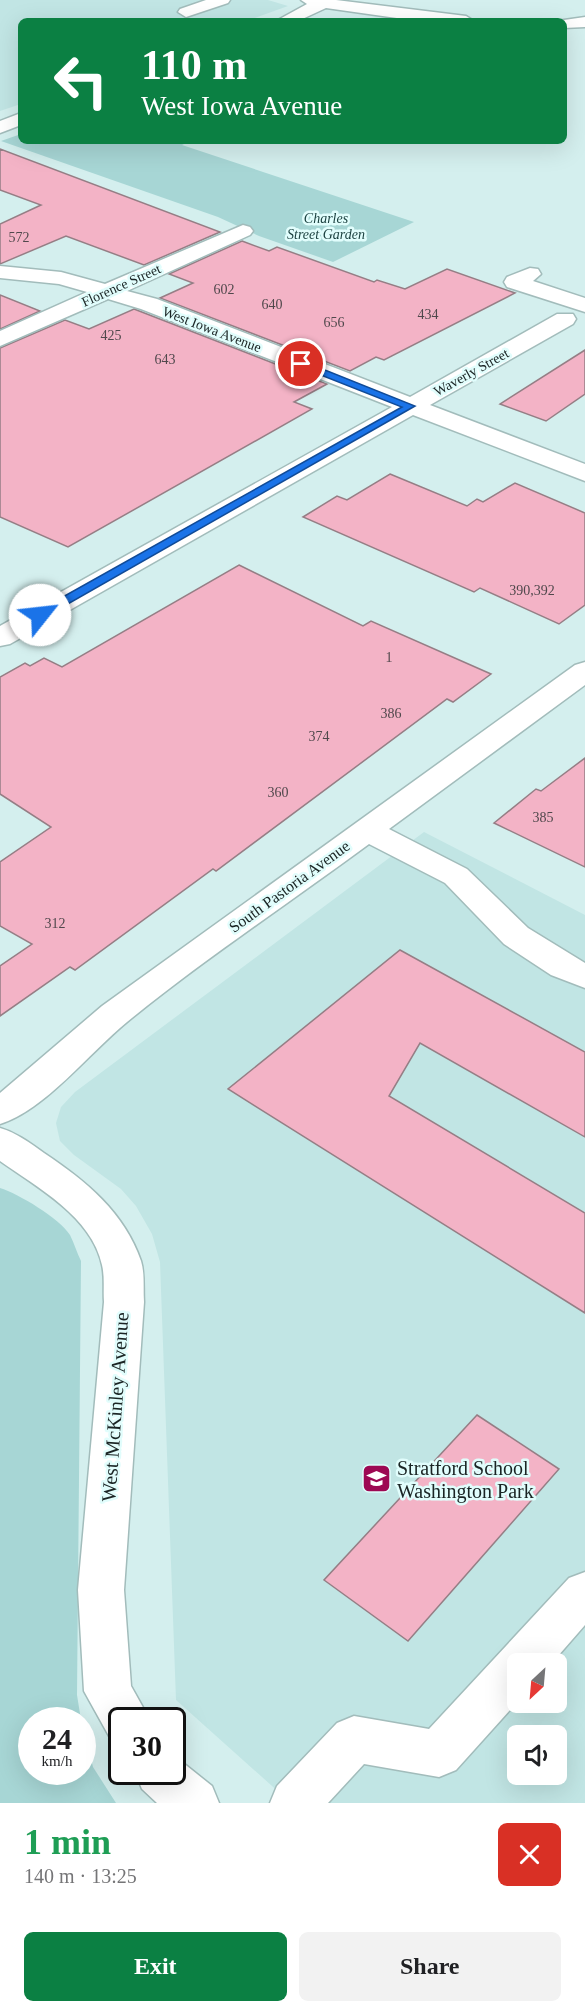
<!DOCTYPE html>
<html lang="en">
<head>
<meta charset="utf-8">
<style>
  body { margin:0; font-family:Georgia,serif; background:#f2f2f2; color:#202124; height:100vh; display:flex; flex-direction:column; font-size:22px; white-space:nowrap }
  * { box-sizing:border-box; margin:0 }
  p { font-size:20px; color:#757577 }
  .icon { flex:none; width:33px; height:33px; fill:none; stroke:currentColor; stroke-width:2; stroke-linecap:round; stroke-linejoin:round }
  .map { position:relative; height:1803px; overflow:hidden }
  .side { display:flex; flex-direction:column; background:#fff; flex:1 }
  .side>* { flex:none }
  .top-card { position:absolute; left:18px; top:18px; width:549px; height:126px; border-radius:9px; box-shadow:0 6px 24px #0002; background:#0b8043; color:#fff; overflow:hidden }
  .needle { width:39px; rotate:206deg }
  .tools { position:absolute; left:507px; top:1653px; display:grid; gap:12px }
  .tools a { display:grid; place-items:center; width:60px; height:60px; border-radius:9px; background:#fff; box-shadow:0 6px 24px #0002; font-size:30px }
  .speed { position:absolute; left:18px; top:1707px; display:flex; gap:12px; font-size:30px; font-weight:700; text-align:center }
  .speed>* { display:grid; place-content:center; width:78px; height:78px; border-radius:50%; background:#fff; box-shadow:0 6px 24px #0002; line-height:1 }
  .speed small { font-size:15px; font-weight:400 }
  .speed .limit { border:3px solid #111; border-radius:9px; background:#fff; color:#111 }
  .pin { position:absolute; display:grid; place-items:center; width:51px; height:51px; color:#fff; margin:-26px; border:3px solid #fff; border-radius:50%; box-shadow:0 2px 6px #0007 }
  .me { position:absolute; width:66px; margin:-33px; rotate:61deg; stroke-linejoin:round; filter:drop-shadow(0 0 4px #0008) }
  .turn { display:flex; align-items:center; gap:21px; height:126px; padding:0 24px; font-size:27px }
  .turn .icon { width:78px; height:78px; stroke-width:2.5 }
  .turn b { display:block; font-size:42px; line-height:51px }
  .round { display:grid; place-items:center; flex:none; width:63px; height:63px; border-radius:9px; background:#f2f2f2 }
  .headline { display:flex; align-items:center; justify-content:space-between; height:102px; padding:0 24px }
  h1 { font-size:36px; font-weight:800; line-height:45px; color:#1e9e55 }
  .cta { display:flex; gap:12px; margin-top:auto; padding:12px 24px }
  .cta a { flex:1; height:69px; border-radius:9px; background:#0b8043; color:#fff; font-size:24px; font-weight:800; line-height:69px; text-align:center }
  .cta a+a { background:#f2f2f2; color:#202124 }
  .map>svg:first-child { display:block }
</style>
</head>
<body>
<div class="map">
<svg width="585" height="1803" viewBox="0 0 585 1803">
  <rect width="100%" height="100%" fill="#d4efee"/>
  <path fill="#c1e5e4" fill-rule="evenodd" d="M 0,0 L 268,0 L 288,6 L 246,21 L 21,21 L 21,104 L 0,111 Z
    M 424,832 L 585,915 L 585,1803 L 291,1803 L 176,1700 L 160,1262 L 152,1234 L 136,1206 L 121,1189 L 74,1155 L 60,1141 L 56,1123 L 61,1107 L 75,1092 ZM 518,1664 L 556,1664 L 556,1702 L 518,1702 ZM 518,1736 L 556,1736 L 556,1774 L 518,1774 Z"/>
  <path fill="#a7d6d5" d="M 21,134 L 21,141 L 190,141 L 182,145 L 414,222 L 333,262 L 259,236 L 218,217 L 1,141 Z
    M 0,1188 C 19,1194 59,1218 70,1235 C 74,1243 77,1253 81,1261 L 77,1695 L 81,1720 L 32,1720 L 32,1772 L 82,1772 L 83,1729 L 93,1767 L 116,1803 L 0,1803 Z"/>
  <path fill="#f3b3c6" stroke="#957e85" stroke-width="1.5" d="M 0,149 L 220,232 L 144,265 L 66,236 L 0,264 L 0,224 L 41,205 L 0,190 Z
    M 242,241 L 269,251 L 277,247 L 374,282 L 377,280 L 405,289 L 447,269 L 515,293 L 384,360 L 376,357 L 350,371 L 160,298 L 193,283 L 169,274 Z
    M 0,295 L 40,311 L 0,329 Z
    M 134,309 L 327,384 L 294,402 L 312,409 L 68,547 L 0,517 L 0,348 L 65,320 L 89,329 Z
    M 585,350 L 585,394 L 546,421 L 500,404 Z
    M 390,474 L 467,506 L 477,499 L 483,502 L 515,483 L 585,513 L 585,605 L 559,624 L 480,588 L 474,592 L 303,517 L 337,496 L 347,500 Z
    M 239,565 L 363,626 L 371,621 L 491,674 L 453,702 L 447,699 L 216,871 L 213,869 L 75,970 L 70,967 L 0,1016 L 0,966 L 32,944 L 0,926 L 0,862 L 51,827 L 0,794 L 0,677 L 25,663 L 30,666 L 44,658 L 62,667 Z
    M 585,758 L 585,867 L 494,823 L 536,789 L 541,791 Z
    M 400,950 L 585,1052 L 585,1137 L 420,1043 L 389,1096 L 585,1213 L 585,1313 L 228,1089 Z
    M 477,1415 L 559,1469 L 408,1641 L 324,1580 Z"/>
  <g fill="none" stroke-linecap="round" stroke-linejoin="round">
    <defs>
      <path id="minor" d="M 206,0 L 230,0 L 228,3 L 186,17 L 178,12 L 180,9 Z
        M 301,0 L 336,0 L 466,16 L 474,21 L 418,21 L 326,8 L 298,21 L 276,21 L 307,4 Z
        M 585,17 L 585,27 L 564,28 L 564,21 L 557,21 Z
        M 21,113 L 21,125 L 0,133 L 0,121 Z
        M 243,225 L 250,227 L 253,231 L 250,235 L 127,291 L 157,299 L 410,397 L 557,314 L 573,314 L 576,319 L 573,324 L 430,405 L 585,464 L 585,481 L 413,415 L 10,644 L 0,646 L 0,626 L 392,407 L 141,309 L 108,299 L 0,346 L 0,331 L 87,292 L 59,284 L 0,278 L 0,266 L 61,272 L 105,284 Z
        M 530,268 L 538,269 L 541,274 L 533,281 L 585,298 L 585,312 L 507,287 L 504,282 L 507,277 Z
        M 585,662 L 585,685 L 389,829 L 467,869 L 528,928 L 585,963 L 585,988 L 551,975 L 504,944 L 445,883 L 369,844 C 289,903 203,960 127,1022 C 90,1052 44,1111 0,1124 L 0,1093 L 102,1006 L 575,665 Z
        M 0,1128 C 17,1133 30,1143 44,1153 C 86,1181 124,1212 141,1261 C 145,1274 143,1288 144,1302 L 124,1590 L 131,1686 L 150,1720 L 122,1720 L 122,1741 L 109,1736 L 84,1691 L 78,1590 L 104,1302 C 103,1290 105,1277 102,1265 C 92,1217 37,1187 0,1161 Z
        M 585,1572 L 585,1625 L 551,1664 L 518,1664 L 518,1701 L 456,1770 L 439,1777 L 364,1764 L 328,1803 L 270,1803 L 277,1786 L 337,1723 L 354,1716 L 429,1729 L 569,1578 Z
        M 172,1754 L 212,1786 L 219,1803 L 157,1803 L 142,1789 L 135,1772 L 172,1772 Z"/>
    </defs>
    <use href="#minor" stroke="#a2bcbb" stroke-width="3"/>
    <use href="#minor" fill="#fff" fill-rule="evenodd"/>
  </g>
  <path fill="#1a73e8" stroke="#114b97" stroke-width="1.5" d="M 298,362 L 305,362 L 415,406 L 45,617 L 36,617 L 36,612 L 402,407 L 298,366 Z"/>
  <defs>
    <symbol id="school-square" viewBox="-11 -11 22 22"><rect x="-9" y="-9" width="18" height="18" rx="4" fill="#9d0853" stroke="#e1fdfc"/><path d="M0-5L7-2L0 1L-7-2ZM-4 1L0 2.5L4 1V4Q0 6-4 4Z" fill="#fff"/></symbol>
  </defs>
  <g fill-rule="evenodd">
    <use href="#school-square" x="360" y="1462" width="33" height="33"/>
  </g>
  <g text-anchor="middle" stroke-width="5" stroke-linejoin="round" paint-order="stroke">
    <g font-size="14" font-style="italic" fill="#183e3d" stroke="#e1fdfc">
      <text x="326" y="223">Charles<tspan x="326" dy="16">Street Garden</tspan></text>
    </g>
    <g font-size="14" fill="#50484c">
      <text x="19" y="242">572</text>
      <text x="224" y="294">602</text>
      <text x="272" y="309">640</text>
      <text x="428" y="319">434</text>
      <text x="334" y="327">656</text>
      <text x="111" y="340">425</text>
      <text x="165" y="364">643</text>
      <text x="532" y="595">390,392</text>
      <text x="389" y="662">1</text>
      <text x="391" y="718">386</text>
      <text x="319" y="741">374</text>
      <text x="278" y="797">360</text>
      <text x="543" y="822">385</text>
      <text x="55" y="928">312</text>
    </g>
    <g font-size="14" fill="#1a2424" stroke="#e1fdfc">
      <text transform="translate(121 285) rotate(-24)" y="5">Florence Street</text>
      <text transform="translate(212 329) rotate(21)" y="5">West Iowa Avenue</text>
      <text transform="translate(471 372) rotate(-29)" y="5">Waverly Street</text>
    </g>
    <g font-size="16" fill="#1a2424" stroke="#e1fdfc">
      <text transform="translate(289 886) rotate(-36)" y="6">South Pastoria Avenue</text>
    </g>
    <g font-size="20" fill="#1a2424" stroke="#e1fdfc">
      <text transform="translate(115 1407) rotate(-86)" y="7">West McKinley Avenue</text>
    </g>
    <g font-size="20" fill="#1a2424" stroke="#e1fdfc" text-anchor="start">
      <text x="397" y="1475">Stratford School<tspan x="397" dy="23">Washington Park</tspan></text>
    </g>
  </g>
</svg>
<div class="tools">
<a><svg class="needle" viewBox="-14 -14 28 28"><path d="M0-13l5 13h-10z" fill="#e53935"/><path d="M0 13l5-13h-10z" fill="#757577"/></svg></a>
<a><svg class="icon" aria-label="sound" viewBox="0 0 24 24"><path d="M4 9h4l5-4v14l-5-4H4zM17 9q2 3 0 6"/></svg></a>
</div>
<div class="speed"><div>24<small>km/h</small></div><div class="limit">30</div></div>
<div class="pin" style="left:301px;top:364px;background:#d93025"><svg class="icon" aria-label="arrive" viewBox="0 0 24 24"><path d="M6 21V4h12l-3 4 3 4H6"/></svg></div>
<svg class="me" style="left:40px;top:615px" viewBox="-20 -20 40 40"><circle r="19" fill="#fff"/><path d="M0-13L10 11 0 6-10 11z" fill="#1a73e8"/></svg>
<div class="top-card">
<div class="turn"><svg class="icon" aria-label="left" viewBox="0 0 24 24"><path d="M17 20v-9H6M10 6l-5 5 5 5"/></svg><div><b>110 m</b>West Iowa Avenue</div></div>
</div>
</div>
<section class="side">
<div class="headline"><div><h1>1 min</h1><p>140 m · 13:25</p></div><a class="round" style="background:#d93025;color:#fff"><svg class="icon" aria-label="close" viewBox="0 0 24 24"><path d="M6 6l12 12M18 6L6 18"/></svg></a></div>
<div class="cta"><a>Exit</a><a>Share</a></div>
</section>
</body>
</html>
